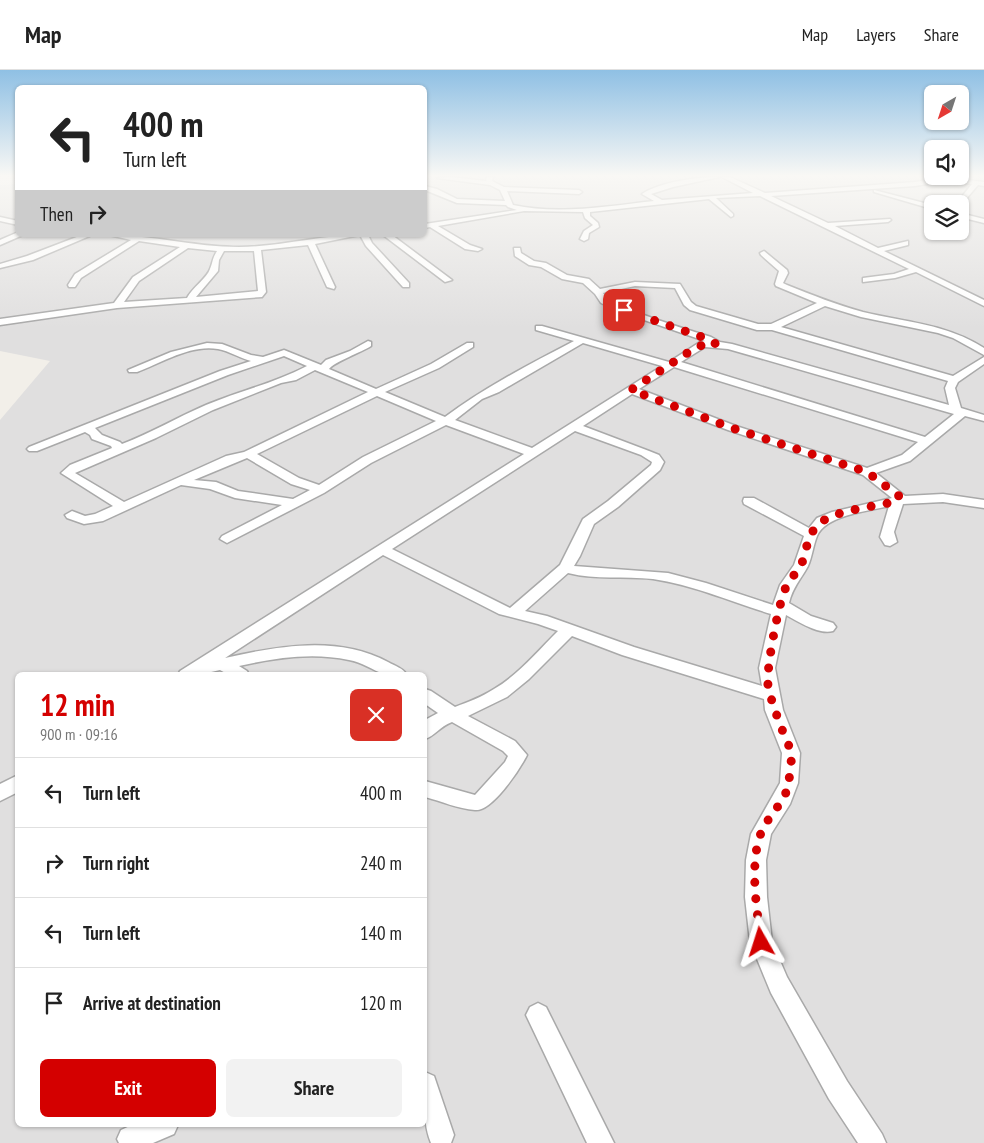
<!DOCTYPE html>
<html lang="en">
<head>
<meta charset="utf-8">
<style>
  body { margin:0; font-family:"PT Sans Narrow",sans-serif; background:#f2f2f2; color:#222; height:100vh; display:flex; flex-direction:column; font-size:19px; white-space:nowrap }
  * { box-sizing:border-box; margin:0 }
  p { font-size:16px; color:#767676 }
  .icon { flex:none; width:28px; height:28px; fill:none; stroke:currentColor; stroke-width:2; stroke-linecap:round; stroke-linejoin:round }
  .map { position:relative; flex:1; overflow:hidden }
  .side { position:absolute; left:15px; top:602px; width:412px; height:455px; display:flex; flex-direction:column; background:#fff; border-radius:8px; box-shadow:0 1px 4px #0004 }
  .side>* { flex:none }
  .guide { position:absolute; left:15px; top:15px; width:412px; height:152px; border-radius:8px; box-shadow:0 1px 4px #0004; background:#fff; color:#222; overflow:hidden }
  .needle { width:32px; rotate:219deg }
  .fabs { position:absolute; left:924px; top:15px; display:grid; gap:10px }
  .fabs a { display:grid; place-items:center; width:45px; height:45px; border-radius:8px; background:#fff; box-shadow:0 1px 4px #0004; font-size:25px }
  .pin { position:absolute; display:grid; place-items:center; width:42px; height:42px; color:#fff; margin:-21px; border-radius:10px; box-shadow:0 2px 8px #0006 }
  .me { position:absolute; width:55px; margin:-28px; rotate:354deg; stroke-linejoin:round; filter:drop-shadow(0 0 4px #0008) }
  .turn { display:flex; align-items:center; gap:18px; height:105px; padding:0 25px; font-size:22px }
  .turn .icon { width:65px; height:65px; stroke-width:2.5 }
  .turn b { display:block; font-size:35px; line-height:42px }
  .then { display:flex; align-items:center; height:48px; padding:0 25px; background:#0003; gap:10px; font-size:19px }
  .round { display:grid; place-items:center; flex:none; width:52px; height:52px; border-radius:8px; background:#f2f2f2 }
  .head { display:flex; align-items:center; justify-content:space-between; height:85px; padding:0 25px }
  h1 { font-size:30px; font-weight:700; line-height:38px; color:#d40000 }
  .primary-button { display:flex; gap:10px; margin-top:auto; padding:10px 25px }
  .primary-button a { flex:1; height:58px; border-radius:8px; background:#d40000; color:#fff; font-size:20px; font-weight:700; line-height:58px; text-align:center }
  .primary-button a+a { background:#f2f2f2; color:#222 }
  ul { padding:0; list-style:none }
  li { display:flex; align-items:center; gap:15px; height:70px; padding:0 25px; border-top:1px solid #e0e0e0 }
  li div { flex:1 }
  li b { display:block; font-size:19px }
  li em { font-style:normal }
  header { display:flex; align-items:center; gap:30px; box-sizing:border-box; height:70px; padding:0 25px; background:#fff; border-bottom:1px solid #e0e0e0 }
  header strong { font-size:24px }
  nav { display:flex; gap:28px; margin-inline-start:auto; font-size:18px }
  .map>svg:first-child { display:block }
</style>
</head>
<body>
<header>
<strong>Map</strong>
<nav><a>Map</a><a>Layers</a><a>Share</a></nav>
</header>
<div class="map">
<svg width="984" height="1073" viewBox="0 0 984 1073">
  <rect width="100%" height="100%" fill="#f2efe9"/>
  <path fill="#e0dfdf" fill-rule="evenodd" d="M 425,107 L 984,107 L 984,1073 L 0,1073 L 0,350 L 50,291 L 0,281 L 0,115 L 17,114 L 18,165 L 425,165 ZM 932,134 L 960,134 L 960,161 L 932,161 ZM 18,605 L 425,605 L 425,1055 L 18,1055 Z"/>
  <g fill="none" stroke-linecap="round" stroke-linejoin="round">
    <defs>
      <path id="minor" d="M 451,107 L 486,111 L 487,107 L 493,107 L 492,111 L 504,117 L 579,120 L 582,122 L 579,124 L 507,121 L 513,135 C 558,145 608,136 654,131 L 642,124 C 660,112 697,107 719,107 L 673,117 L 651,124 L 662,130 L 753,123 L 722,107 L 730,107 L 765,123 L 915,112 L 945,107 L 984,112 L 984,116 L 978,115 L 960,136 L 960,134 L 956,134 L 972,114 L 946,111 L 915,116 L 771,126 L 828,153 L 890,149 L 891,150 L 888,152 L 835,156 L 878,178 L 908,171 L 908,175 L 884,181 L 984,230 L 984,236 L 916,202 L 895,208 L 863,212 L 863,208 L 894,204 L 909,199 L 760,126 L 716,128 L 733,144 L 733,146 L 731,147 L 709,129 L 590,142 L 590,146 L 598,153 L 599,157 L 589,163 L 588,169 L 584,171 L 580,169 L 584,161 L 593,155 L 585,148 L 583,142 L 524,141 L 438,156 L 470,175 L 482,179 L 478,181 L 465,179 L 430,157 L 425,158 L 425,154 L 517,140 L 508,137 L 506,135 L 457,133 L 425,120 L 425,116 L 437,119 L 457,129 L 505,131 L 500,120 L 490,115 L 437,108 Z
        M 874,120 L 932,135 L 932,139 L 874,122 Z
        M 960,143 L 984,149 L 984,153 L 960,147 Z
        M 0,147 L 18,151 L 18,155 L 0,151 Z
        M 929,161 L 943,161 L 932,165 L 928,163 Z
        M 16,163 L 23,165 L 0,175 L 0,170 Z
        M 82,165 L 92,165 L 33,190 L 0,198 L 0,194 L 27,186 Z
        M 109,165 C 153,165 195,177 239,177 C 280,177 319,165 360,165 L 315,174 L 335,217 L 334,219 L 327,217 L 308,175 L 261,180 L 266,222 L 262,227 L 117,238 L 0,255 L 0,249 L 114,233 L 133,207 L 180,177 L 139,171 L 81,208 L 75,217 L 69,217 L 68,215 L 75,204 L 131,170 ZM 188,178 L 217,181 C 212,189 213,192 210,199 C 207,208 192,218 187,228 L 124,232 L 139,211 ZM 224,181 L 254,181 L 258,221 L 196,227 L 218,201 L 219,190 Z
        M 360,165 L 368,165 L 372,173 L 409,213 L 409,217 L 403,217 L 366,176 Z
        M 383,165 L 392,165 L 452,210 L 445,212 Z
        M 514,178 L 520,178 L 521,183 L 534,191 L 546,193 L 567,205 L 589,209 L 600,219 L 635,212 L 680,214 L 691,232 L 696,236 L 758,254 L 771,254 L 817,233 L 776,216 L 775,214 L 779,201 L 761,185 L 760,183 L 764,181 L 787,200 L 788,203 L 783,213 L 787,215 C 812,225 837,235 863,242 C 905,252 947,254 984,278 L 984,285 L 953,268 L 938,263 L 861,247 L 825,236 L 781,257 L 953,306 L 984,287 L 984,294 L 958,312 L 955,318 L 961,338 L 984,345 L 984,351 L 965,346 L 910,391 L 876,403 L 905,426 L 943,424 L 984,430 L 984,438 L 943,432 L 903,434 L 894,462 L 897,472 L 890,476 L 885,475 L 880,467 L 889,436 C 869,441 826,445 817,466 C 813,476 812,487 808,496 C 801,509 792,518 789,533 L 811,546 L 833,553 L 836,557 L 833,561 C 819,565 799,552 786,545 L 775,598 L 783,640 L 800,683 L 798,713 L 790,734 L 771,764 L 766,790 L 767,827 L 772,872 L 787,907 L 847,1011 L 882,1064 L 886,1073 L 858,1073 L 829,1029 L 771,923 L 750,872 L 745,827 L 746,790 L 751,764 L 780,713 L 782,683 L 765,640 L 764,629 L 622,585 L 572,566 L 529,609 L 507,627 L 468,646 L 515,671 L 527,685 C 520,699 492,742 475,740 C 458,739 441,731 425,727 L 425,711 L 475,725 L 505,692 L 508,686 L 503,681 L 452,652 C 439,657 435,666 425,669 L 425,650 L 438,643 L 425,634 L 425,619 L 431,621 L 455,637 C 468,632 482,627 494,619 C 518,605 538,581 558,561 L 538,554 L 499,544 L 383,485 L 225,588 C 278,576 338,565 388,592 C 395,596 403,598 407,605 C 400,605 391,607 384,604 C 372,600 362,592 349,590 C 312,582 275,588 239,596 L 247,601 L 249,605 L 229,605 L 220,600 L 198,605 L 178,605 L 180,601 L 524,384 L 446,355 L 371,393 L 324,423 L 227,473 L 220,469 L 222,466 L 282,435 L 235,428 L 210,419 L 181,415 L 103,451 L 84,454 L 67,448 L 65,445 L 72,441 L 85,446 L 95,444 L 113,436 L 61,403 L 70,395 L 112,378 L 111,376 L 92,369 L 90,365 L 85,362 L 37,381 L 29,381 L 27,379 L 29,377 L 220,301 L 251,291 C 240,288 229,281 218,279 C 191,274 161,293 137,302 L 129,302 L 128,300 L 171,282 L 207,273 L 222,274 L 251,285 L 263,287 L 284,280 L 321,295 L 326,290 L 350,281 L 368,271 L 371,272 L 371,276 C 362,282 334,292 329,299 L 376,319 L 431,294 L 467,273 L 473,273 L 473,277 L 439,298 L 385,322 L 445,347 C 485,317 530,294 574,271 L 536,260 L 536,256 L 542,256 L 669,292 L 700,272 L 705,271 L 621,242 L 601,233 L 595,224 L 583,213 L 562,209 L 541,197 L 529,195 L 515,186 ZM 635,216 L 675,218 L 684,235 L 690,240 L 757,260 L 772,260 L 948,311 L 945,318 L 949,335 L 732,274 L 720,272 L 711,267 C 690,260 614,239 603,223 ZM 583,273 L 662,296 L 532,378 L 455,350 L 482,329 L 499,322 ZM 705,277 L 728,279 L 954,344 L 925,367 L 681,292 ZM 284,286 L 307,296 C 275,313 239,321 206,335 C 178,347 151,363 122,374 L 120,372 L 102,365 L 95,358 L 228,305 ZM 674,297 L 918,372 L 902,385 L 867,398 L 736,356 L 639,319 ZM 315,300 L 368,322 L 244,382 L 226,386 L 124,432 L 75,403 L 156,368 L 213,340 L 281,313 L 296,310 ZM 632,324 L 728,360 L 863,405 L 892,428 L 832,442 L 817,448 L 809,458 L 754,428 L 744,428 L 743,431 L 744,434 L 804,466 L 794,495 L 780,515 L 773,535 L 706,513 L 668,503 L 574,496 L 580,486 L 594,454 L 618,437 L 660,400 L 664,392 L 659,385 L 649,381 L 583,356 ZM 377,326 L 436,351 L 363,387 L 319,415 L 299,408 L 257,384 ZM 575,361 L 641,385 L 652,392 L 651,395 L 608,431 L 583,449 L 560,495 L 510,538 L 392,479 ZM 247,388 L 291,414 L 310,420 L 293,429 L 238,421 L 216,412 L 194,410 ZM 568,503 C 596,510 624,506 653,509 C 693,515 732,532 771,544 L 759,598 L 762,616 L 634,577 L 547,546 L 525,541 Z
        M 18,705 L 18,722 L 0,731 L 0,714 Z
        M 538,933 L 546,937 L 614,1073 L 587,1073 L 526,945 L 530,937 Z
        M 425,1002 L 434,1006 L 454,1065 L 451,1073 L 431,1073 C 422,1051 425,1026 425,1002 Z
        M 132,1055 L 178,1055 L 174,1064 L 153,1073 L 119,1073 L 117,1069 L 121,1060 Z"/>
    </defs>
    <use href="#minor" stroke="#a9a9a9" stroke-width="3"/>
    <use href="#minor" fill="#fff" fill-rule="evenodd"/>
  </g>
  <linearGradient id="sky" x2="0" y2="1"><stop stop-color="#8fc0e4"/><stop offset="0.41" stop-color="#f9f8f5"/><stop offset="1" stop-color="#f9f8f5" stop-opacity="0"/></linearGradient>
  <rect width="984" height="258" fill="url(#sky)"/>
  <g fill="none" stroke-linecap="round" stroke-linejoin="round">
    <path stroke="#d40000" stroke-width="9" stroke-dasharray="0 16.2" d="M 624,240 L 708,269 L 716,274 L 698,276 L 631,320 L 732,358 L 867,402 L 899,426 L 898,430 L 893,432 C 873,437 836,440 820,453 C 809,461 806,480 802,493 C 799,501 791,507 787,515 C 779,529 766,599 768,615 C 771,631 777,646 783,662 C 785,669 790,676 791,683 C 792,691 790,702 789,710 C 788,730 768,745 761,763 C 749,794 757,840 761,872"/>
  </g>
</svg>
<div class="fabs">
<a><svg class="needle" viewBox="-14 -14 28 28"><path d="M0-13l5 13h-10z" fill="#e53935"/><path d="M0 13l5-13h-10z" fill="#767676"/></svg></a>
<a><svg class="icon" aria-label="sound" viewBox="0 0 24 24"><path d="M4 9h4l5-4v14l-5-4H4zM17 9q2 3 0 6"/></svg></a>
<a><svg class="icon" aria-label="layers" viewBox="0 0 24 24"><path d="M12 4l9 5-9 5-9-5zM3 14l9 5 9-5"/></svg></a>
</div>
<div class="pin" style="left:624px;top:240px;background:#d93025"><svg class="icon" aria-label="arrive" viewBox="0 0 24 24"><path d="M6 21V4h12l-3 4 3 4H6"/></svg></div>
<svg class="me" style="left:761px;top:872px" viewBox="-20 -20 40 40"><path d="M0-17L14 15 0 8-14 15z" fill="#d40000" stroke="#fff" stroke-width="4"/></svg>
<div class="guide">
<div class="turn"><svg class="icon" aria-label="left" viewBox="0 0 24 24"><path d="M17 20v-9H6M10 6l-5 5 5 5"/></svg><div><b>400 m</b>Turn left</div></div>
<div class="then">Then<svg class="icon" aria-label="right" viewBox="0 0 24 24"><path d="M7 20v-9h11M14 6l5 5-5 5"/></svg></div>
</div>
<section class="side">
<div class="head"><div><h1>12 min</h1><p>900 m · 09:16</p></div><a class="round" style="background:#d93025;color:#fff"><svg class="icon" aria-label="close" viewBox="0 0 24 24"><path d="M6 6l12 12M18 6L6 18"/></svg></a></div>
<ul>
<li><svg class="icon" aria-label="left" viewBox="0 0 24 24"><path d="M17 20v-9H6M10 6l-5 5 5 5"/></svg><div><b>Turn left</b></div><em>400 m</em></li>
<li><svg class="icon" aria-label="right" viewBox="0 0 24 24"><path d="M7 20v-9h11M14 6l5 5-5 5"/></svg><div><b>Turn right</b></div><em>240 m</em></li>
<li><svg class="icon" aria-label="left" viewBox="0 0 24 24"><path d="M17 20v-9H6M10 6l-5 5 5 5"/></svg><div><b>Turn left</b></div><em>140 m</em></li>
<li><svg class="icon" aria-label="arrive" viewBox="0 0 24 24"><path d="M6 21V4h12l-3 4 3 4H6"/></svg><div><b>Arrive at destination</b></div><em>120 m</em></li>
</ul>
<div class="primary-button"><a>Exit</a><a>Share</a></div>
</section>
</div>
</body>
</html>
